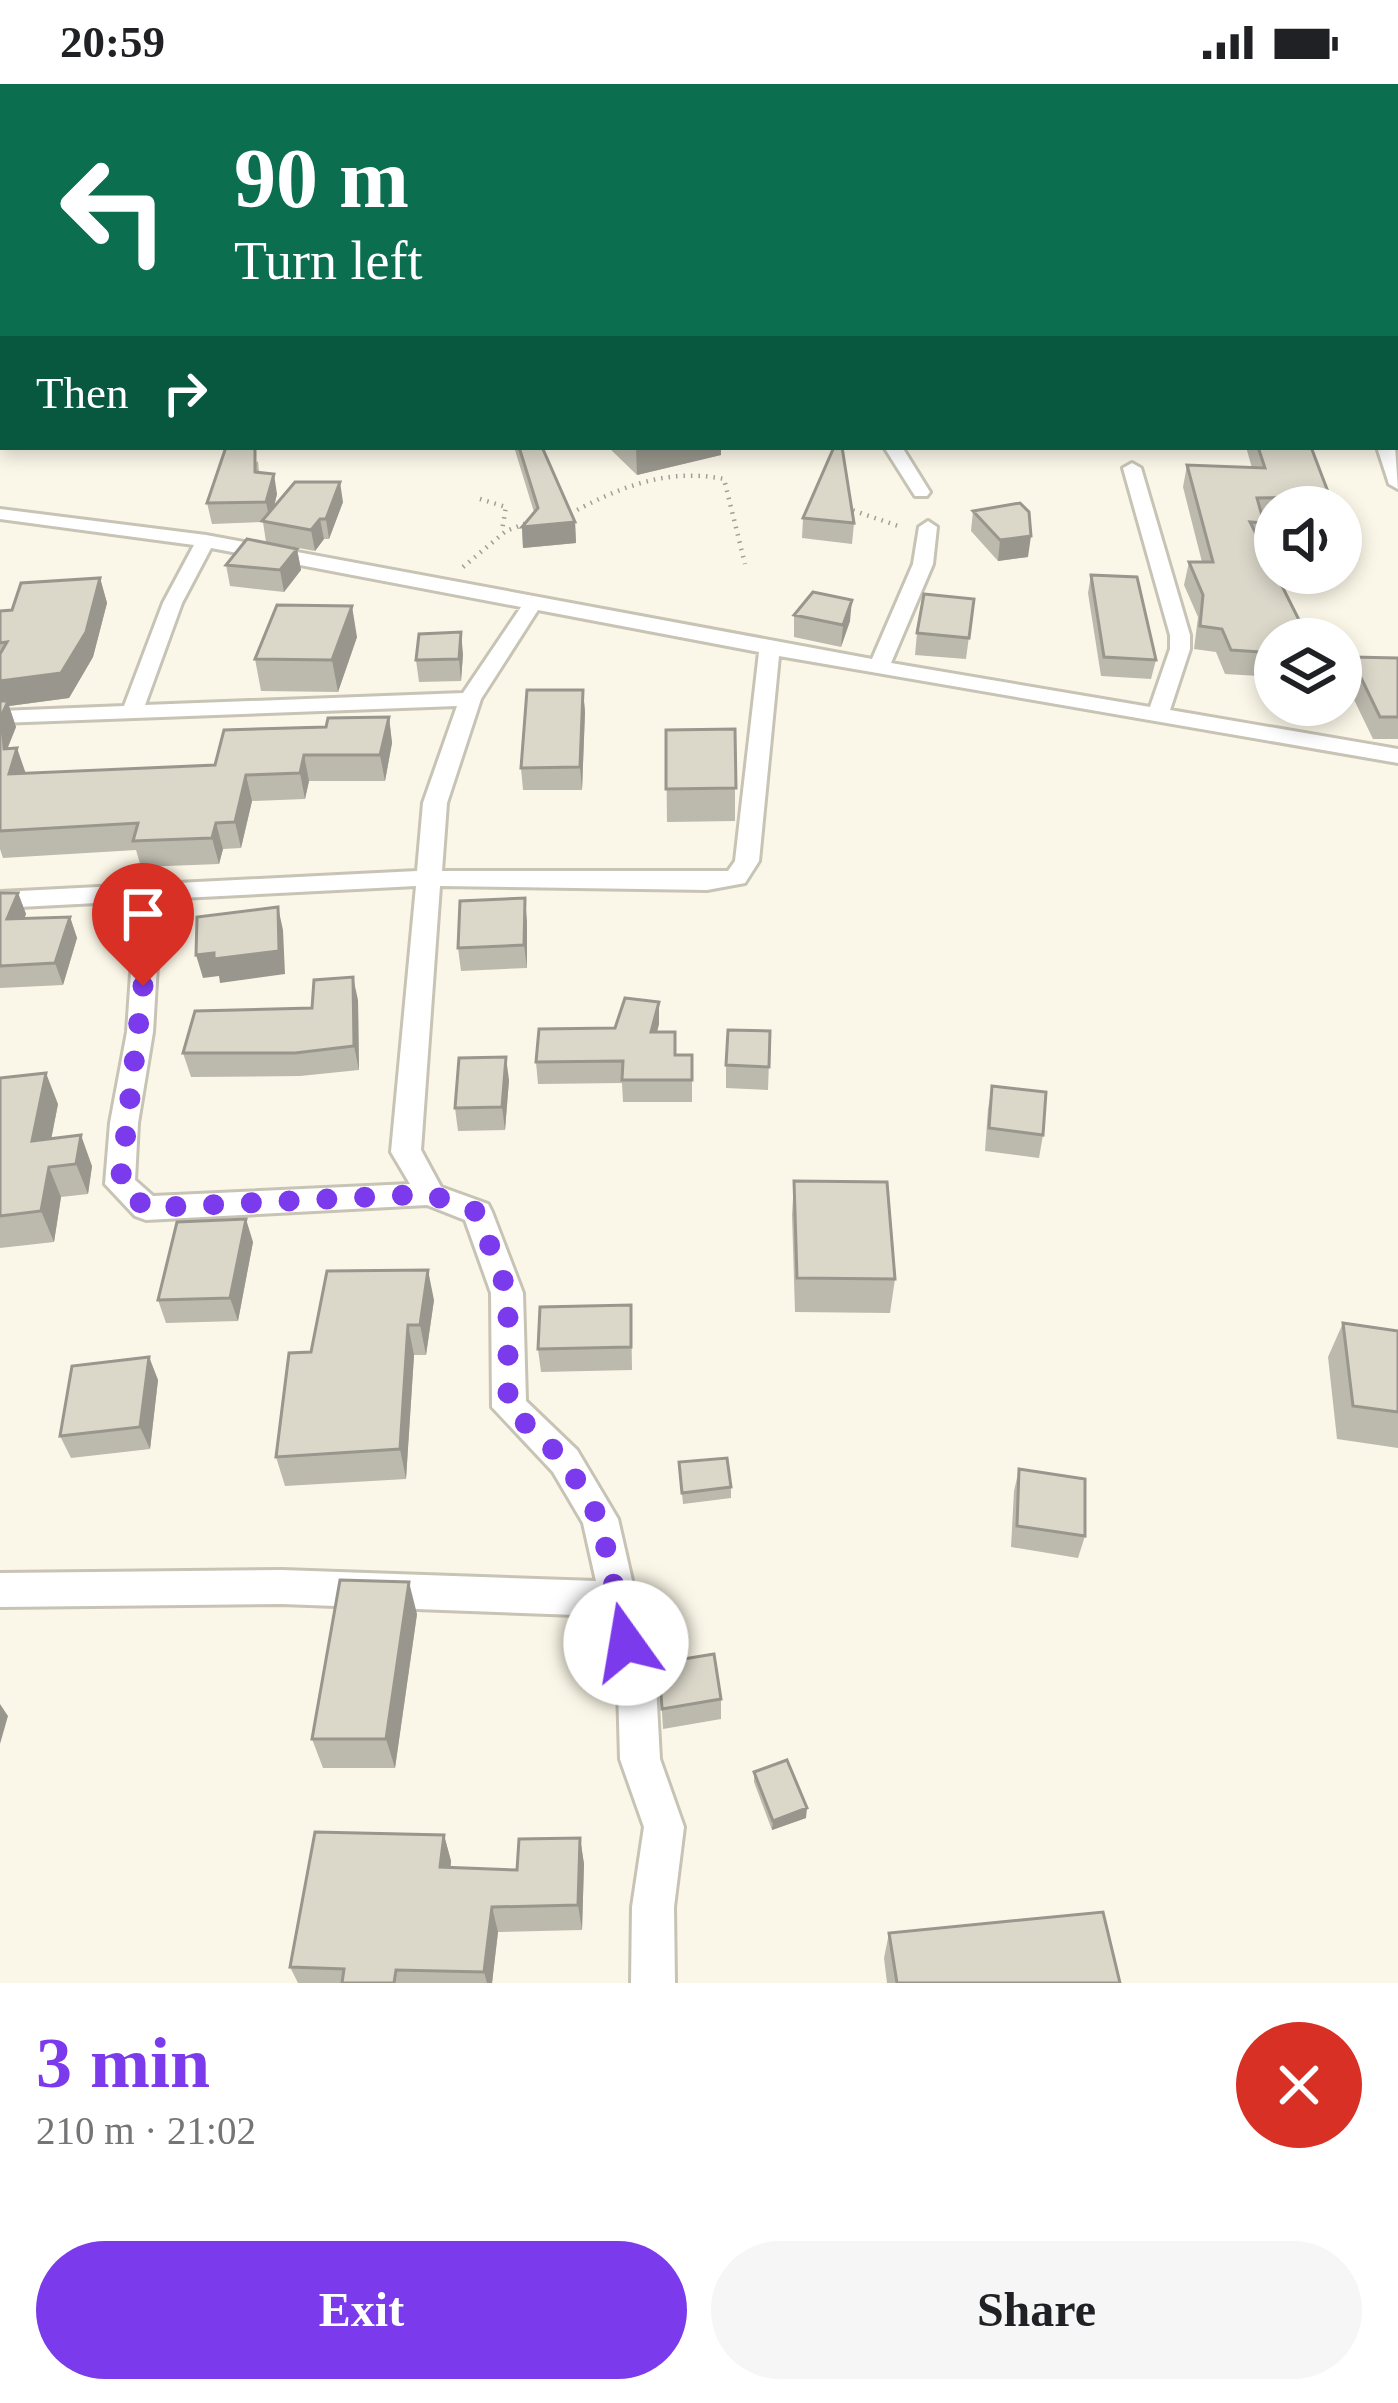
<!DOCTYPE html>
<html lang="en">
<head>
<meta charset="utf-8">
<style>
  body { margin:0; font-family:Georgia,serif; background:#f6f6f6; color:#202124; height:100vh; display:flex; flex-direction:column; font-size:45px; white-space:nowrap }
  * { box-sizing:border-box; margin:0 }
  p { font-size:39px; color:#757577 }
  .icon { flex:none; width:66px; height:66px; fill:none; stroke:currentColor; stroke-width:2; stroke-linecap:round; stroke-linejoin:round }
  .map { position:relative; height:1899px; overflow:hidden }
  .details { display:flex; flex-direction:column; background:#fff; flex:1 }
  .details>* { flex:none }
  .hud { position:absolute; left:0px; top:0px; width:1398px; height:366px; box-shadow:0 6px 18px #0003; background:#0b6e4f; color:#fff; overflow:hidden }
  .buttons { position:absolute; left:1254px; top:402px; display:grid; gap:24px }
  .buttons a { display:grid; place-items:center; width:108px; height:108px; border-radius:50%; background:#fff; box-shadow:0 6px 18px #0003; font-size:60px }
  .pin { position:absolute; display:grid; place-items:center; width:102px; height:102px; color:#fff; margin:-123px -51px; border-radius:50% 50% 50% 0; rotate:-45deg; box-shadow:0 0 12px #0007 }
  .pin .icon { rotate:45deg }
  .me { position:absolute; width:132px; margin:-66px; rotate:347deg; stroke-linejoin:round; filter:drop-shadow(0 0 9px #0008) }
  .turn { display:flex; align-items:center; gap:42px; height:252px; padding:0 36px; font-size:54px }
  .turn .icon { width:156px; height:156px; stroke-width:2.5 }
  .turn b { display:block; font-size:84px; line-height:102px }
  .then { display:flex; align-items:center; height:114px; padding:0 36px; background:#0003; gap:24px; font-size:45px }
  .round { display:grid; place-items:center; flex:none; width:126px; height:126px; border-radius:63px; background:#f6f6f6 }
  .summary { display:flex; align-items:center; justify-content:space-between; height:204px; padding:0 36px }
  h1 { font-size:72px; font-weight:700; line-height:90px; color:#7c3aed }
  .button { display:flex; gap:24px; margin-top:auto; padding:24px 36px }
  .button a { flex:1; height:138px; border-radius:72px; background:#7c3aed; color:#fff; font-size:48px; font-weight:700; line-height:138px; text-align:center }
  .button a+a { background:#f6f6f6; color:#202124 }
  .status { display:flex; justify-content:space-between; align-items:center; height:84px; padding:0 60px; background:#fff; direction:ltr }
  .status svg { height:33px; fill:currentColor }
  .map>svg:first-child { display:block }
</style>
</head>
<body>
<div class="status"><b>20:59</b><svg viewBox="0 0 49 12"><path d="M0 12V9h3v3zM5 12V6h3v6zM10 12V3h3v9zM15 12V0h3v12zM26 1h20v11H26zM47 4h2v5h-2z"/></svg></div>
<div class="map">
<svg width="1398" height="1899" viewBox="0 0 1398 1899">
  <rect width="100%" height="100%" fill="#fbf7e8"/>
  <g fill="none" stroke-linecap="round" stroke-linejoin="round">
    <defs>
      <path id="minor" d="M 765,0 L 778,0 L 781,3 L 767,3 Z
        M 912,0 L 924,0 L 927,3 L 914,3 Z
        M 0,22 L 3,22 L 3,28 L 0,28 Z
        M 3,62 L 3,74 L 0,75 L 0,63 Z
        M 1395,123 L 1398,123 L 1398,131 L 1395,131 Z
        M 0,216 L 3,216 L 3,224 L 0,224 Z
        M 884,363 L 902,363 L 930,408 L 927,412 L 915,412 Z
        M 1377,363 L 1395,363 L 1398,405 L 1389,400 Z
        M 1132,379 L 1141,384 L 1190,551 L 1190,565 L 1170,626 L 1398,665 L 1398,679 L 779,572 L 759,777 L 745,799 L 707,806 L 440,802 L 421,1066 L 441,1103 L 488,1120 L 492,1128 L 523,1209 L 526,1317 L 577,1366 L 618,1435 L 656,1602 L 660,1675 L 684,1743 L 674,1823 L 675,1899 L 631,1899 L 632,1823 L 644,1743 L 620,1675 L 618,1602 L 603,1532 L 282,1520 L 0,1523 L 0,1489 L 282,1486 L 596,1497 L 583,1439 L 553,1388 L 492,1323 L 491,1209 L 465,1136 L 427,1121 L 146,1136 L 135,1132 L 105,1100 L 110,1039 L 127,948 L 136,817 L 0,824 L 0,808 L 417,787 L 423,719 L 457,622 L 0,639 L 0,627 L 124,622 L 163,519 L 194,461 L 0,435 L 0,425 L 206,451 L 872,575 L 913,480 L 919,443 L 928,437 L 937,443 L 933,480 L 891,579 L 1150,623 L 1170,565 L 1170,551 L 1123,384 ZM 211,464 L 521,523 L 463,609 L 145,621 L 182,519 ZM 538,526 L 759,568 L 735,777 L 728,787 L 442,787 L 447,719 L 481,615 ZM 416,802 L 391,1068 L 410,1100 L 153,1112 L 135,1096 L 138,1039 L 153,948 L 161,815 Z"/>
    </defs>
    <use href="#minor" stroke="#c7c3b5" stroke-width="6"/>
    <path stroke="#a19e93" stroke-width="4.5" stroke-dasharray="1.5 6" stroke-linecap="butt" d="M 480,415 L 506,423 L 502,446
      M 846,424 L 901,443
      M 564,433 C 615,405 665,383 724,395 L 745,480
      M 463,483 L 506,447 L 529,438"/>
    <use href="#minor" fill="#fff" fill-rule="evenodd"/>
  </g>
  <path fill="#bcb9ad" d="M 929,0 L 1398,0 L 1398,118 L 1395,118 L 1395,3 L 933,3 Z
    M 1395,137 L 1398,143 L 1398,261 L 1395,258 Z
    M 514,363 L 542,363 L 575,438 L 576,459 L 523,464 L 522,443 L 534,428 Z
    M 608,363 L 721,363 L 721,371 L 637,391 Z
    M 1246,363 L 1311,363 L 1330,413 L 1328,423 L 1275,423 L 1275,436 L 1264,436 L 1260,457 L 1275,555 L 1275,593 L 1225,590 L 1216,568 L 1194,565 L 1198,533 L 1184,501 L 1189,478 L 1202,478 L 1183,403 L 1187,381 L 1252,384 Z
    M 258,377 L 259,388 L 277,410 L 274,423 L 343,418 L 329,455 L 324,455 L 315,467 L 266,458 L 263,438 L 212,440 L 207,419 Z
    M 973,427 L 1028,473 L 998,477 L 971,447 Z
    M 803,434 L 854,439 L 852,460 L 802,454 Z
    M 297,465 L 301,486 L 284,508 L 230,502 L 226,481 Z
    M 1091,491 L 1156,576 L 1151,595 L 1101,592 L 1088,509 Z
    M 100,494 L 107,519 L 93,573 L 69,614 L 9,622 L 16,643 L 8,663 L 26,689 L 215,681 L 326,643 L 389,633 L 392,659 L 385,697 L 309,697 L 305,715 L 252,717 L 241,764 L 223,765 L 219,780 L 141,783 L 136,766 L 3,774 L 0,765 L 0,527 L 12,526 Z
    M 974,515 L 966,575 L 915,571 L 917,549 Z
    M 794,531 L 850,537 L 841,563 L 794,553 Z
    M 357,553 L 338,608 L 261,607 L 255,575 Z
    M 463,570 L 461,597 L 419,598 L 416,576 Z
    M 1351,573 L 1398,574 L 1398,655 L 1373,655 L 1344,595 Z
    M 583,606 L 585,628 L 582,706 L 523,706 L 521,684 Z
    M 735,645 L 735,737 L 667,738 L 666,646 Z
    M 0,809 L 18,809 L 26,830 L 24,835 L 70,833 L 77,854 L 63,901 L 0,904 Z
    M 525,814 L 527,884 L 461,887 L 458,864 Z
    M 358,916 L 359,986 L 300,992 L 191,993 L 183,969 L 312,924 Z
    M 659,940 L 657,948 L 675,971 L 692,971 L 692,1018 L 623,1018 L 622,999 L 538,1000 L 536,978 L 615,944 Z
    M 770,947 L 768,1006 L 726,1004 L 726,981 Z
    M 0,994 L 58,1020 L 51,1055 L 92,1082 L 88,1110 L 61,1113 L 54,1158 L 0,1164 Z
    M 509,996 L 505,1046 L 458,1047 L 455,1024 Z
    M 992,1002 L 1043,1051 L 1039,1074 L 985,1067 L 988,1025 Z
    M 794,1097 L 895,1195 L 890,1229 L 795,1228 L 792,1131 Z
    M 253,1158 L 238,1237 L 166,1239 L 158,1216 Z
    M 434,1216 L 426,1271 L 414,1271 L 406,1395 L 285,1402 L 276,1373 L 311,1268 Z
    M 631,1221 L 632,1286 L 541,1288 L 538,1265 Z
    M 1343,1239 L 1398,1247 L 1398,1364 L 1337,1355 L 1328,1273 Z
    M 149,1273 L 158,1296 L 150,1365 L 71,1374 L 60,1352 Z
    M 679,1378 L 731,1403 L 731,1414 L 683,1420 Z
    M 1019,1385 L 1085,1452 L 1078,1474 L 1011,1463 L 1014,1407 Z
    M 417,1530 L 395,1684 L 323,1684 L 312,1655 Z
    M 659,1579 L 721,1615 L 721,1635 L 663,1645 Z
    M 754,1688 L 806,1734 L 772,1746 L 754,1698 Z
    M 444,1751 L 451,1777 L 451,1783 L 517,1786 L 580,1754 L 584,1780 L 582,1846 L 498,1848 L 492,1899 L 298,1899 L 290,1883 Z
    M 889,1849 L 1120,1899 L 887,1899 L 884,1874 Z"/>
  <path fill="#99968d" d="M 948,0 L 968,0 L 968,3 L 947,3 Z
    M 3,246 L 3,268 L 0,273 L 0,251 Z
    M 0,322 L 3,322 L 3,338 L 0,338 Z
    M 636,363 L 721,363 L 721,371 L 637,391 Z
    M 274,390 L 277,410 L 270,438 L 266,418 Z
    M 340,398 L 343,418 L 329,455 L 326,435 Z
    M 320,435 L 324,455 L 315,467 L 311,446 Z
    M 575,438 L 576,459 L 523,464 L 522,443 Z
    M 1031,452 L 1028,473 L 998,477 L 1000,456 Z
    M 297,465 L 301,486 L 284,508 L 280,486 Z
    M 100,494 L 107,519 L 93,573 L 69,614 L 9,622 L 16,643 L 8,663 L 12,675 L 17,664 L 26,690 L 18,716 L 0,669 L 0,597 Z
    M 852,516 L 850,537 L 841,563 L 843,541 Z
    M 352,522 L 357,553 L 338,608 L 332,576 Z
    M 461,548 L 463,570 L 461,597 L 459,575 Z
    M 583,606 L 585,628 L 582,706 L 580,683 Z
    M 389,633 L 392,659 L 385,697 L 380,671 Z
    M 304,671 L 309,697 L 305,715 L 300,689 Z
    M 246,691 L 252,717 L 241,764 L 235,738 Z
    M 216,739 L 223,765 L 219,780 L 212,754 Z
    M 18,809 L 26,830 L 16,857 L 7,835 Z
    M 525,814 L 527,837 L 527,884 L 524,861 Z
    M 278,823 L 283,846 L 285,890 L 220,899 L 219,892 L 203,894 L 196,871 Z
    M 70,833 L 77,854 L 63,901 L 55,879 Z
    M 353,893 L 358,916 L 359,986 L 354,962 Z
    M 659,918 L 659,940 L 651,970 L 651,948 Z
    M 506,973 L 509,996 L 505,1046 L 502,1023 Z
    M 46,989 L 58,1020 L 45,1087 L 32,1057 Z
    M 81,1051 L 92,1082 L 88,1110 L 76,1080 Z
    M 49,1083 L 61,1113 L 54,1158 L 41,1127 Z
    M 246,1135 L 253,1158 L 238,1237 L 230,1214 Z
    M 428,1186 L 434,1216 L 426,1271 L 420,1241 Z
    M 408,1241 L 414,1271 L 406,1395 L 400,1365 Z
    M 149,1273 L 158,1296 L 150,1365 L 140,1343 Z
    M 409,1498 L 417,1530 L 395,1684 L 386,1655 Z
    M 0,1620 L 8,1632 L 0,1660 Z
    M 807,1724 L 806,1734 L 772,1746 L 773,1737 Z
    M 444,1751 L 451,1777 L 447,1808 L 440,1783 Z
    M 580,1754 L 584,1780 L 582,1846 L 578,1821 Z
    M 492,1823 L 498,1848 L 492,1899 L 487,1899 L 484,1888 Z"/>
  <path fill="#dbd7c9" stroke="#99968d" stroke-width="3" d="M 275,0 L 404,0 L 406,3 L 231,3 Z
    M 972,0 L 1398,0 L 1398,15 L 1395,15 L 1395,27 L 1398,27 L 1398,55 L 1396,55 L 1398,104 L 1395,104 L 1395,3 L 976,3 Z
    M 3,82 L 3,117 L 0,101 L 0,83 Z
    M 3,121 L 3,158 L 0,158 L 0,124 Z
    M 1395,137 L 1398,143 L 1398,170 L 1396,170 L 1396,184 L 1398,184 L 1398,240 L 1395,237 Z
    M 0,227 L 3,227 L 3,246 L 0,251 Z
    M 0,295 L 3,295 L 3,322 L 0,322 Z
    M 226,363 L 255,363 L 255,388 L 274,390 L 266,418 L 207,419 Z
    M 519,363 L 542,363 L 575,438 L 522,443 L 538,424 Z
    M 834,363 L 842,363 L 854,439 L 803,434 Z
    M 1258,363 L 1311,363 L 1330,413 L 1257,414 L 1264,439 L 1250,438 L 1299,536 L 1311,537 L 1315,555 L 1275,555 L 1275,569 L 1231,566 L 1222,545 L 1200,542 L 1203,511 L 1189,478 L 1213,478 L 1187,381 L 1265,384 Z
    M 295,398 L 340,398 L 326,435 L 320,435 L 311,446 L 262,437 Z
    M 1020,419 L 1029,428 L 1031,452 L 1000,456 L 973,427 Z
    M 247,455 L 297,465 L 280,486 L 226,481 Z
    M 1091,491 L 1137,493 L 1156,576 L 1104,573 Z
    M 100,494 L 86,548 L 61,589 L 0,597 L 0,570 L 7,558 L 0,559 L 0,527 L 12,526 L 21,499 Z
    M 813,508 L 852,516 L 843,541 L 794,531 Z
    M 924,510 L 974,515 L 969,554 L 917,549 Z
    M 277,521 L 352,522 L 332,576 L 255,575 Z
    M 461,548 L 459,575 L 416,576 L 419,550 Z
    M 1351,573 L 1398,574 L 1398,633 L 1380,633 Z
    M 527,606 L 583,606 L 580,683 L 521,684 Z
    M 0,617 L 8,617 L 0,635 Z
    M 389,633 L 380,671 L 304,671 L 300,689 L 246,691 L 235,738 L 216,739 L 212,754 L 133,757 L 138,739 L 0,747 L 0,649 L 3,649 L 4,665 L 17,664 L 9,690 L 215,681 L 224,646 L 326,643 L 328,634 Z
    M 735,645 L 736,704 L 666,705 L 666,646 Z
    M 0,809 L 18,809 L 7,835 L 70,833 L 55,879 L 0,882 Z
    M 525,814 L 524,861 L 458,864 L 460,817 Z
    M 278,823 L 279,867 L 214,875 L 214,869 L 196,871 L 197,833 Z
    M 353,893 L 354,962 L 295,969 L 183,969 L 195,927 L 312,924 L 314,896 Z
    M 625,914 L 659,918 L 651,948 L 675,948 L 675,971 L 692,971 L 692,996 L 622,996 L 623,977 L 536,978 L 539,945 L 615,944 Z
    M 728,946 L 770,947 L 769,983 L 726,981 Z
    M 506,973 L 502,1023 L 455,1024 L 459,974 Z
    M 46,989 L 32,1057 L 81,1051 L 76,1080 L 49,1083 L 41,1127 L 0,1132 L 0,994 Z
    M 992,1002 L 1046,1008 L 1043,1051 L 989,1044 Z
    M 794,1097 L 887,1098 L 895,1195 L 797,1194 Z
    M 246,1135 L 230,1214 L 158,1216 L 177,1138 Z
    M 428,1186 L 420,1241 L 408,1241 L 400,1365 L 276,1373 L 289,1269 L 311,1268 L 327,1187 Z
    M 631,1221 L 631,1263 L 538,1265 L 540,1223 Z
    M 1343,1239 L 1398,1247 L 1398,1328 L 1353,1322 Z
    M 149,1273 L 140,1343 L 60,1352 L 72,1282 Z
    M 727,1374 L 731,1403 L 682,1409 L 679,1378 Z
    M 1019,1385 L 1085,1395 L 1085,1452 L 1017,1442 Z
    M 340,1496 L 409,1498 L 386,1655 L 312,1655 Z
    M 714,1570 L 721,1615 L 662,1625 L 659,1579 Z
    M 787,1676 L 807,1724 L 773,1737 L 754,1688 Z
    M 315,1748 L 444,1751 L 440,1783 L 517,1786 L 519,1755 L 580,1754 L 578,1821 L 492,1823 L 484,1888 L 396,1886 L 394,1899 L 342,1899 L 344,1885 L 290,1883 Z
    M 1103,1828 L 1120,1899 L 897,1899 L 889,1849 Z"/>
  <g fill="none" stroke-linecap="round" stroke-linejoin="round">
    <path stroke="#7c3aed" stroke-width="21" stroke-dasharray="0 37.8" d="M 143,902 L 120,1100 L 146,1124 L 429,1110 L 477,1128 L 508,1209 L 508,1323 L 565,1377 L 600,1436 L 626,1559"/>
  </g>
</svg>
<div class="buttons">
<a><svg class="icon" aria-label="sound" viewBox="0 0 24 24"><path d="M4 9h4l5-4v14l-5-4H4zM17 9q2 3 0 6"/></svg></a>
<a><svg class="icon" aria-label="layers" viewBox="0 0 24 24"><path d="M12 4l9 5-9 5-9-5zM3 14l9 5 9-5"/></svg></a>
</div>
<div class="pin" style="left:143px;top:902px;background:#d93025"><svg class="icon" aria-label="arrive" viewBox="0 0 24 24"><path d="M6 21V4h12l-3 4 3 4H6"/></svg></div>
<svg class="me" style="left:626px;top:1559px" viewBox="-20 -20 40 40"><circle r="19" fill="#fff"/><path d="M0-13L10 11 0 6-10 11z" fill="#7c3aed"/></svg>
<div class="hud">
<div class="turn"><svg class="icon" aria-label="left" viewBox="0 0 24 24"><path d="M17 20v-9H6M10 6l-5 5 5 5"/></svg><div><b>90 m</b>Turn left</div></div>
<div class="then">Then<svg class="icon" aria-label="right" viewBox="0 0 24 24"><path d="M7 20v-9h11M14 6l5 5-5 5"/></svg></div>
</div>
</div>
<section class="details">
<div class="summary"><div><h1>3 min</h1><p>210 m · 21:02</p></div><a class="round" style="background:#d93025;color:#fff"><svg class="icon" aria-label="close" viewBox="0 0 24 24"><path d="M6 6l12 12M18 6L6 18"/></svg></a></div>
<div class="button"><a>Exit</a><a>Share</a></div>
</section>
</body>
</html>
